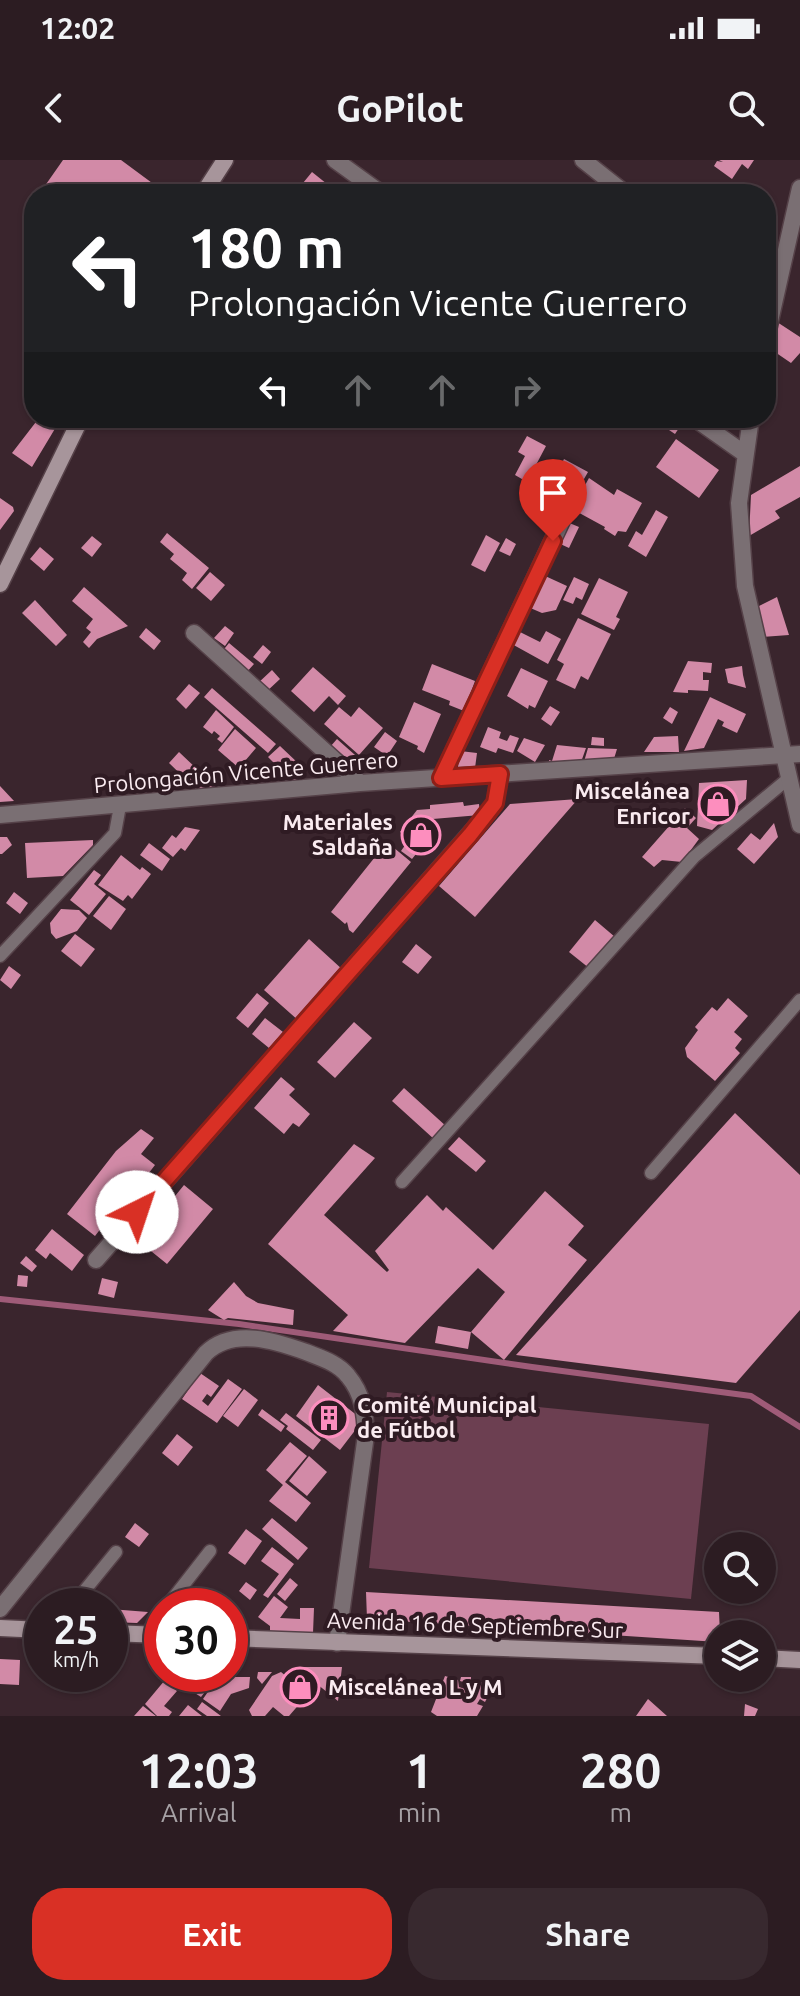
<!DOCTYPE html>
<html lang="en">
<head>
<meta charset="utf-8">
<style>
  body { margin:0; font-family:Ubuntu,sans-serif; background:#38292f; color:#f1f3f6; height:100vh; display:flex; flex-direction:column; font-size:30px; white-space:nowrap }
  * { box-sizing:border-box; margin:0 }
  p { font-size:26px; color:#a6a1a5 }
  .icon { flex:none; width:44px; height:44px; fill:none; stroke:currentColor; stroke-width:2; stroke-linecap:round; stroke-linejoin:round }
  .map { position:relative; height:1556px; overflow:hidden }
  .side { display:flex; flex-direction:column; background:#2c1c22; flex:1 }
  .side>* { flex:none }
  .top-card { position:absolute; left:24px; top:24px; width:752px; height:244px; border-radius:32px; box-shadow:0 2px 6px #0004,0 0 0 2px #483a40; background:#202124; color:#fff; overflow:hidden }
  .buttons { position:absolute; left:704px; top:1372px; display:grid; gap:16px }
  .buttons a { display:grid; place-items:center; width:72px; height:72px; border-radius:50%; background:#2c1c22; box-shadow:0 2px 6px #0004,0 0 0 2px #483a40; font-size:40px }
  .speed { position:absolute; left:24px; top:1428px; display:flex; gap:16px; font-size:40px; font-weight:700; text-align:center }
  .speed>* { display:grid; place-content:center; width:104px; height:104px; border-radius:50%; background:#2c1c22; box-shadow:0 2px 6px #0004,0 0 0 2px #483a40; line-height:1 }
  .speed small { font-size:20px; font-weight:400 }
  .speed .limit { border:12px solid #d22; background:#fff; color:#111 }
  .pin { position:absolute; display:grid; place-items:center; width:68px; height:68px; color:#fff; margin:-82px -34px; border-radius:50% 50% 50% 0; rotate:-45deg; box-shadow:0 0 8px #0007 }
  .pin .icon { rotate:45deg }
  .me { position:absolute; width:88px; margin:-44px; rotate:41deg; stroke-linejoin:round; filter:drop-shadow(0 0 6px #0008) }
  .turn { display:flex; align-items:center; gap:28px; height:168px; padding:0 32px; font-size:36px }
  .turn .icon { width:104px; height:104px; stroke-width:2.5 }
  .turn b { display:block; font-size:56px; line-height:68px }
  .lanes { display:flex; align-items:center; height:76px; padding:0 32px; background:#0003; justify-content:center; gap:40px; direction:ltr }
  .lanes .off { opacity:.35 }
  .eta { display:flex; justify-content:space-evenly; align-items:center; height:136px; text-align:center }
  .eta b { font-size:48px; font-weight:700; line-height:56px }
  .cta { display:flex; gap:16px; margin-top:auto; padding:16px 32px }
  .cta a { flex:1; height:92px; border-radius:32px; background:#d93025; color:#fff; font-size:32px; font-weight:700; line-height:92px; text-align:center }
  .cta a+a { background:#38292f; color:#f1f3f6 }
  .status { display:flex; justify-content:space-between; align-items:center; height:56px; padding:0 40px; background:#2c1c22; direction:ltr }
  .status svg { height:22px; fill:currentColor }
  header { display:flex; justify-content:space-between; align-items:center; height:104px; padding:0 32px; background:#2c1c22; font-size:36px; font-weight:700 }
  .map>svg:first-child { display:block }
</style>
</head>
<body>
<div class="status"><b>12:02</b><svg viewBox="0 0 49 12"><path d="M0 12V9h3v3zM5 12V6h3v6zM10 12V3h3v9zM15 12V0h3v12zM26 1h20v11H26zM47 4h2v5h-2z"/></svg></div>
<header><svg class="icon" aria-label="back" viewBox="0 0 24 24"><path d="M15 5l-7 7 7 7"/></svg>GoPilot<svg class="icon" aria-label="search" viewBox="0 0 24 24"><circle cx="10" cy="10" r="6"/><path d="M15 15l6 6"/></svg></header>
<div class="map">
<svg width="800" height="1556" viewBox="0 0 800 1556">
  <rect width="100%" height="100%" fill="#3a252d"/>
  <path fill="#6c3f51" d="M 387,1232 L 709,1264 L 691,1439 L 369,1408 Z"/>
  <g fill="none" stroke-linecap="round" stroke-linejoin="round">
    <path stroke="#9f5b78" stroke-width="6" d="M 0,1139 L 239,1164 L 532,1207 L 751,1236 L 800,1267"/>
  </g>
  <path fill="#d28aa7" d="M 63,0 L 121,0 L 167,34 L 48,34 L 42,30 Z
    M 719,0 L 754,0 L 748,9 L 742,4 L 732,19 L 714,6 L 717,1 L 723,2 Z
    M 312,12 L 337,32 L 340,29 L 347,34 L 294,34 Z
    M 777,162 L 800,177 L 800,193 L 791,203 L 772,190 Z
    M 39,258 L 56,267 L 32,307 L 12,293 Z
    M 651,258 L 665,258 L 679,268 L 675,274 Z
    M 527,276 L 546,286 L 527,322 L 515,315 L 525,296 L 518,292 Z
    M 676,279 L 719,310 L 699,338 L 656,307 Z
    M 564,299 L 588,312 L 576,333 L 566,328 L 570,321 L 557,313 Z
    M 800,306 L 800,337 L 775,351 L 780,358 L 749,376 L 751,335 Z
    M 589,318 L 614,335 L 617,329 L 642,343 L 626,372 L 618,371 L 615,376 L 604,369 L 605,367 L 572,349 Z
    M 0,338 L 13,347 L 14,351 L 0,370 Z
    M 656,350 L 668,357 L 646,397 L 628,386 L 636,371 L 642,375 Z
    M 567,362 L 579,367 L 569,388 L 556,382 Z
    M 167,373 L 209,408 L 192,429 L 182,420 L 187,413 L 170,399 L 174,394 L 160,382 Z
    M 486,375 L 500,383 L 485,412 L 471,405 Z
    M 92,376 L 102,384 L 92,397 L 81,388 Z
    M 506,378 L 516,384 L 510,396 L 499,391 Z
    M 40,387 L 54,399 L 44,411 L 30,399 Z
    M 210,412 L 225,425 L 211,441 L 196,428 Z
    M 543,415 L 567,426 L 556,450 L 542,453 L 528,447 Z
    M 574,417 L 589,424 L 582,440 L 576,437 L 573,444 L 563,440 Z
    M 599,418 L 628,432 L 616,457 L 620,459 L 614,470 L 581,454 Z
    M 84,427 L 128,466 L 97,479 L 89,488 L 83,482 L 91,472 L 86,468 L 93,459 L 72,441 Z
    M 777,437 L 789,475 L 761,477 L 757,447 Z
    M 35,440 L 67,475 L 56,486 L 22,453 Z
    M 578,458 L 611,474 L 588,520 L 581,516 L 575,529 L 556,520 L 564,504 L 557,500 Z
    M 225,466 L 234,473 L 225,486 L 214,478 Z
    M 146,468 L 161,481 L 154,490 L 139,477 Z
    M 516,470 L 540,482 L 546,471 L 561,479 L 548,504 L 510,483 Z
    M 229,483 L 254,504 L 245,514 L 221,493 Z
    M 263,485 L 271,492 L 262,504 L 253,497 Z
    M 688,501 L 712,503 L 711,513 L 703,512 L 703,520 L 709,520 L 708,531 L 688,530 L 688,533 L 673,532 Z
    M 432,504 L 475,521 L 464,551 L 449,545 L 450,541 L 422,530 Z
    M 742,506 L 743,515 L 746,528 L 728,523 L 725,509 Z
    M 313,507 L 346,536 L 338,545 L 329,536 L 314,552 L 291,531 Z
    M 521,508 L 548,521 L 535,548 L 529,545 L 528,549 L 507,536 Z
    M 272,510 L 280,519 L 265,533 L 257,524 Z
    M 189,524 L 200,533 L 186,549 L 176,539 Z
    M 212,528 L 276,584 L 268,593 L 204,537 Z
    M 710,537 L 746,554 L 737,573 L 722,566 L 724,562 L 718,559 L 704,588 L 684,591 Z
    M 414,542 L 441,554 L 424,593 L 417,589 L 418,586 L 399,577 Z
    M 550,546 L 560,552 L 551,566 L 541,559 Z
    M 339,547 L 351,557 L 359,547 L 383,568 L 359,595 L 324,564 Z
    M 670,547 L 678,552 L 672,564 L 663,558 Z
    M 216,550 L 234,567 L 222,583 L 217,579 L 220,576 L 214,571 L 212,574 L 203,567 Z
    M 488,567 L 501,572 L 499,578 L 507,581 L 510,575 L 519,578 L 513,593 L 498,588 L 496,593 L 480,587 Z
    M 235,569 L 256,588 L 239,608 L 218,590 Z
    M 385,572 L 397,581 L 387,596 L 374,587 Z
    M 678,576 L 679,592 L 644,592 L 654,577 Z
    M 592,577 L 604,578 L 604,586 L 591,585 Z
    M 524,578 L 545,585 L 535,602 L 517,591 Z
    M 337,579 L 355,595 L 348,603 L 330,587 Z
    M 557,585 L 586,588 L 580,605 L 550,607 L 549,600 L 552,601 Z
    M 280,586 L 299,604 L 304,617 L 292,621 L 268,597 Z
    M 588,588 L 617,589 L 613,602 L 583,605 Z
    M 460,591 L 477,593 L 475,608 L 458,607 Z
    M 179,592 L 217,628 L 198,631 L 169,603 Z
    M 747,620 L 746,639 L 712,670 L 697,666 L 699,623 Z
    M 0,626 L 14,641 L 0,642 Z
    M 578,639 L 475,757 L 439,726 L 510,644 Z
    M 463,642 L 464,646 L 479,644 L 480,655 L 421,660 L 435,670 L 422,688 L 400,672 L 417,650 L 430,649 L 430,645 Z
    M 685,648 L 696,658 L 687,668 L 699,679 L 682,702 L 662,700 L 654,707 L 642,697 Z
    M 774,663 L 778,677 L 754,704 L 737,689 L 751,673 L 760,680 Z
    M 185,667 L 200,670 L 185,691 L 181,688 L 173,697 L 162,688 L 172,675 L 176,678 Z
    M 0,677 L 7,677 L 12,685 L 2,694 L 0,694 Z
    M 93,680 L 93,685 L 63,716 L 27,718 L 25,683 Z
    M 408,681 L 420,689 L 412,699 L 401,691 Z
    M 387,682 L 411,702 L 353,773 L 349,770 L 347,762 L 345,764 L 331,752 Z
    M 149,683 L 170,699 L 162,711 L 140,695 Z
    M 121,695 L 140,710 L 142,707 L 151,714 L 132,739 L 128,735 L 123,741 L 98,725 Z
    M 94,710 L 101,715 L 94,724 L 106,734 L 89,755 L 70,740 Z
    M 14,732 L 28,743 L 20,754 L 6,743 Z
    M 109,736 L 126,749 L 111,770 L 93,756 Z
    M 61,749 L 79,750 L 87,758 L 77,771 L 56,779 L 51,773 L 50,763 Z
    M 595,760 L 615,777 L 589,808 L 569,792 Z
    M 75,774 L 95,789 L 81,807 L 61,791 Z
    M 309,779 L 343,810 L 299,861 L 264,830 Z
    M 416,784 L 432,797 L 418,814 L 402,802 Z
    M 9,806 L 21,815 L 11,829 L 0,820 Z
    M 257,833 L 269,843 L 248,868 L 236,858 Z
    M 728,838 L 748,856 L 734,872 L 742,879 L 735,888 L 740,893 L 715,921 L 687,897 L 685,888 L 698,870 L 695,867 L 712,847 L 717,851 Z
    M 265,858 L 283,872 L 269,888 L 252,874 Z
    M 354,862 L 372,878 L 335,918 L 317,902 Z
    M 281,917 L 295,929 L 289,935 L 310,954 L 299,967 L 293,963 L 284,974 L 254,948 Z
    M 404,928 L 447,967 L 435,980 L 392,941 Z
    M 735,953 L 800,1015 L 800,1150 L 736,1223 L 516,1195 Z
    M 141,969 L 154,978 L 141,994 L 155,1005 L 132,1035 L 135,1038 L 116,1063 L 109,1058 L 95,1076 L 67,1054 L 116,991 Z
    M 459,977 L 486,1001 L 476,1012 L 448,989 Z
    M 354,984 L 375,998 L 324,1055 L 387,1112 L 389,1110 L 375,1091 L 427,1035 L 443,1051 L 446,1047 L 493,1090 L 545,1031 L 584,1066 L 568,1085 L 587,1100 L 504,1200 L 471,1172 L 468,1189 L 435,1183 L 438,1166 L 471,1172 L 505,1132 L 478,1108 L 405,1183 L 333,1171 L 348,1155 L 268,1084 Z
    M 184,1025 L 213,1049 L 167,1104 L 141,1083 L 170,1048 L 167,1046 Z
    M 52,1069 L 84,1095 L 72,1111 L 50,1093 L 46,1099 L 35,1090 Z
    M 26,1096 L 37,1106 L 32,1112 L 20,1103 Z
    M 18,1115 L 28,1116 L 27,1127 L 17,1126 Z
    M 102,1118 L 118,1122 L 114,1138 L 98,1134 Z
    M 234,1122 L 246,1136 L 258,1143 L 294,1150 L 293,1165 L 228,1158 L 224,1160 L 208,1150 Z
    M 200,1213 L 219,1226 L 211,1237 L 207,1234 L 202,1241 L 208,1246 L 228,1219 L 242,1229 L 217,1263 L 182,1239 Z
    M 318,1225 L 363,1260 L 340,1290 L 296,1256 Z
    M 244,1229 L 258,1240 L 238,1267 L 223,1256 Z
    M 262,1249 L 285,1266 L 281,1272 L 258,1255 Z
    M 286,1253 L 321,1280 L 313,1290 L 286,1269 L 288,1266 L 280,1260 Z
    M 177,1274 L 193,1287 L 178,1306 L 162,1293 Z
    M 290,1282 L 307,1296 L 285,1322 L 311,1343 L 296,1362 L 269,1341 L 283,1325 L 266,1310 Z
    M 309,1296 L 327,1312 L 307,1336 L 289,1321 Z
    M 272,1358 L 308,1388 L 298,1400 L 262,1369 Z
    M 135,1363 L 149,1374 L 139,1387 L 125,1377 Z
    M 246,1369 L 262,1381 L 245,1405 L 228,1393 Z
    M 272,1387 L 294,1404 L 268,1438 L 263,1435 L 279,1414 L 261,1401 Z
    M 290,1418 L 298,1425 L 285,1441 L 277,1434 Z
    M 246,1422 L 257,1430 L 250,1440 L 239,1431 Z
    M 366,1432 L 719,1452 L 720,1474 L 718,1482 L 367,1459 Z
    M 274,1436 L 288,1447 L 280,1458 L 300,1459 L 300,1448 L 314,1448 L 313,1473 L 270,1471 L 270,1466 L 258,1457 Z
    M 110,1449 L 148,1452 L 137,1463 L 110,1462 Z
    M 0,1499 L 20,1500 L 19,1525 L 0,1524 Z
    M 296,1507 L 342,1507 L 338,1541 Z
    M 258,1512 L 272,1512 L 262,1524 L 257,1518 Z
    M 281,1512 L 308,1534 L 289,1556 L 284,1556 L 273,1547 L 265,1556 L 252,1556 L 249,1550 L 272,1516 Z
    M 199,1514 L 219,1514 L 201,1537 L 187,1528 Z
    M 445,1516 L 458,1520 L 459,1527 L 465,1529 L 467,1523 L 460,1521 L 461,1517 L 471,1517 L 471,1521 L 479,1526 L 480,1522 L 494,1524 L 485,1542 L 480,1539 L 477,1544 L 483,1546 L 477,1556 L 437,1556 L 431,1552 Z
    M 218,1517 L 250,1517 L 249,1528 L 231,1534 L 220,1551 L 203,1539 Z
    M 165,1520 L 177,1531 L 164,1546 L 172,1552 L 169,1556 L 157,1556 L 145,1544 Z
    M 648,1539 L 667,1556 L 636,1556 Z
    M 202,1542 L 221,1556 L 207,1556 L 197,1549 Z
    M 745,1544 L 758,1549 L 755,1556 L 744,1556 Z
    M 188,1545 L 202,1556 L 179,1556 Z
    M 143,1546 L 156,1556 L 134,1556 Z"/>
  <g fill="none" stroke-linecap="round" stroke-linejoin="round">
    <defs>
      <path id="service" d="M 0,796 L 115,673 L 120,646
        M 651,1013 L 800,840
        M 402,1022 L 694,697 L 789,618
        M 72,1446 L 116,1392
        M 167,1446 L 210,1391
        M 146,1474 L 162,1453"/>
      <path id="minor" d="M 335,0 L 382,34
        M 583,0 L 626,34
        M 766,179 L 800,28
        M 694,258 L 745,294
        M 751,258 L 739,343 L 745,426 L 800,665
        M 194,473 L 360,623
        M 441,618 L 565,354
        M 0,655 L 360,623 L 800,594
        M 96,1100 L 488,653 L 495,643 L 500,614
        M 0,1449 L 206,1193 C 233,1167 275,1181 306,1192 C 321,1198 338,1203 348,1216 C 363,1234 365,1253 366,1275 L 337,1483"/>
      <path id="secondary" d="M 203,34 L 225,0
        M 0,424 L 81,258
        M 0,1468 L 42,1470
        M 110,1473 L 162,1475
        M 230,1478 L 718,1496
        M 762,1498 L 800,1500"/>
    </defs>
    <use href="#service" stroke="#554148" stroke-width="15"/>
    <use href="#minor" stroke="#554148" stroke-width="19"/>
    <use href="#secondary" stroke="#554148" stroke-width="19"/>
    <use href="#service" stroke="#7a6f73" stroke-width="12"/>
    <use href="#minor" stroke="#7a6f73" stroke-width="16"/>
    <use href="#secondary" stroke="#a7959b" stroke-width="16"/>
  </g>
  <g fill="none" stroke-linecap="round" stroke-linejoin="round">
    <defs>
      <path id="route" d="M 137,1052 L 470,675 L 495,643 L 500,614 L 441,618 L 553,381"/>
    </defs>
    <use href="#route" stroke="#8d1f18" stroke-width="20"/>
    <use href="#route" stroke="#d93025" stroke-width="14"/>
  </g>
  <defs>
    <symbol id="shop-ring" viewBox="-11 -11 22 22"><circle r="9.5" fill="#2f1b23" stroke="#fd8ebe" stroke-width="1.5"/><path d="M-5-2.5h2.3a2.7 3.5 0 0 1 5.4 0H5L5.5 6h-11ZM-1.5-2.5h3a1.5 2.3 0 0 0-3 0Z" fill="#fd8ebe"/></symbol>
    <symbol id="building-ring" viewBox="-11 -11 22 22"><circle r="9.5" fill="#2f1b23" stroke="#fd8ebe" stroke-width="1.5"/><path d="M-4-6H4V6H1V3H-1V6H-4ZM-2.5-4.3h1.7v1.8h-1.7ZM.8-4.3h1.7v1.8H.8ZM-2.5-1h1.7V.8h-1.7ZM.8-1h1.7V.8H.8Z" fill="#fd8ebe"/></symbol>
  </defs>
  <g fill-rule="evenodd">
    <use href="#shop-ring" x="696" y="622" width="44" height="44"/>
    <use href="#shop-ring" x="399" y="653" width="44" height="44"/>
    <use href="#building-ring" x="307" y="1236" width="44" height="44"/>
    <use href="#shop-ring" x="278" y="1505" width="44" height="44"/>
  </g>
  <g text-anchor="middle" stroke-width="8" stroke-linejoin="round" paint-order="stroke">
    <g font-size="22" fill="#faebf0" stroke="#2f1b23">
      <text transform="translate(246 612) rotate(-5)" y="8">Prolongación Vicente Guerrero</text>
      <text transform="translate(475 1465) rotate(2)" y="8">Avenida 16 de Septiembre Sur</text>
    </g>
    <g font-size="22" font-weight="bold" fill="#faebf0" stroke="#2f1b23" text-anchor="end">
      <text x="690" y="639">Miscelánea<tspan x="690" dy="25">Enricor</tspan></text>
      <text x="393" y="670">Materiales<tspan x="393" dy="25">Saldaña</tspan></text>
      <text x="357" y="1253" text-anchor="start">Comité Municipal<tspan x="357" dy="25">de Fútbol</tspan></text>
      <text x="328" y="1535" text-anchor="start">Miscelánea L y M</text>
    </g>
  </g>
</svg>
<div class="buttons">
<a><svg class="icon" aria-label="search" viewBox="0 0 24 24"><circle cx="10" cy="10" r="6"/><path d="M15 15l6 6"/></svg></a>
<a><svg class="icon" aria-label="layers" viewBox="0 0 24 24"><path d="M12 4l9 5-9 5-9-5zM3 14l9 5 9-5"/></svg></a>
</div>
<div class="speed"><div>25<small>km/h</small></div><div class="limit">30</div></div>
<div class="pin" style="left:553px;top:381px;background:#d93025"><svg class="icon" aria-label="arrive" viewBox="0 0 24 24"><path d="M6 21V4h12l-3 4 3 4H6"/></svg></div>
<svg class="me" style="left:137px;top:1052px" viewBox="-20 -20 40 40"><circle r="19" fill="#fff"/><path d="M0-13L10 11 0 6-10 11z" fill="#d93025"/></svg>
<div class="top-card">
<div class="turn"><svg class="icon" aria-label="left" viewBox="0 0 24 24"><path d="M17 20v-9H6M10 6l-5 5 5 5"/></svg><div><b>180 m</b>Prolongación Vicente Guerrero</div></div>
<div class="lanes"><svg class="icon" aria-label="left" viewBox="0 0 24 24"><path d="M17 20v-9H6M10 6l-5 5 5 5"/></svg><svg class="icon off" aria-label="ahead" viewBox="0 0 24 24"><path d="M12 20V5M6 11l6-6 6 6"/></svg><svg class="icon off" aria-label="ahead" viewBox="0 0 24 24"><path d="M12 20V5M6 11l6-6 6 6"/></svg><svg class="icon off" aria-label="right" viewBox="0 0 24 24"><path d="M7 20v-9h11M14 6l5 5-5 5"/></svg></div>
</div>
</div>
<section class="side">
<div class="eta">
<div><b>12:03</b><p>Arrival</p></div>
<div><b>1</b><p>min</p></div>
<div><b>280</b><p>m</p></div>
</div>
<div class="cta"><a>Exit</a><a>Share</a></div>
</section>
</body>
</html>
